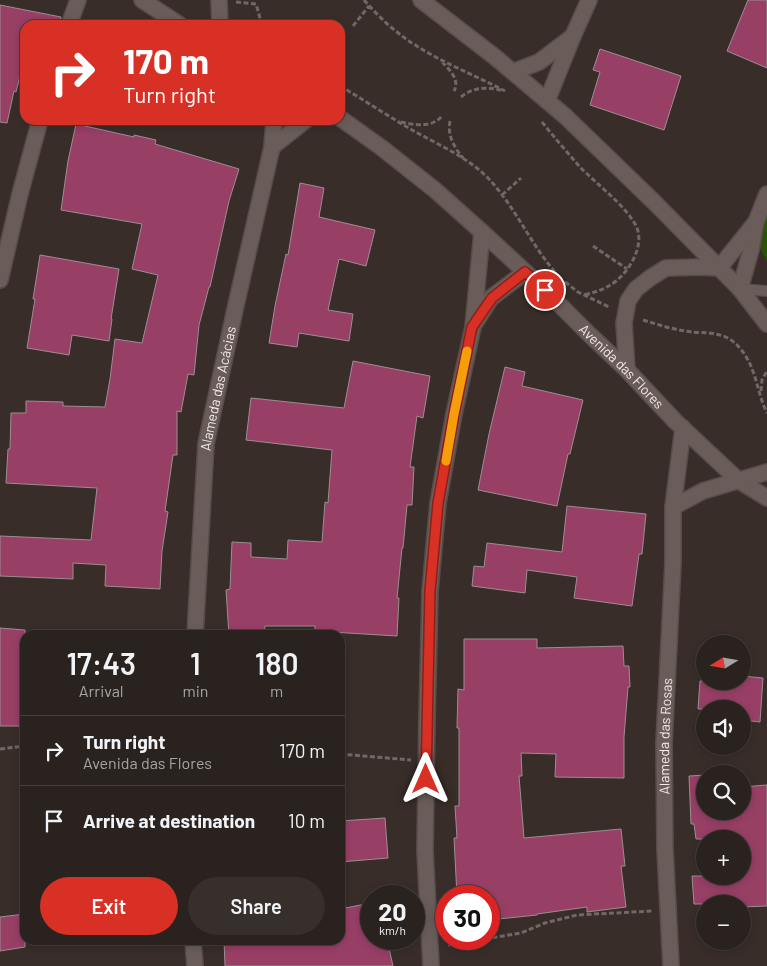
<!DOCTYPE html>
<html lang="en">
<head>
<meta charset="utf-8">
<style>
  body { margin:0; font-family:Barlow,sans-serif; background:#362f2c; color:#f1f3f6; height:100vh; display:flex; flex-direction:column; font-size:19px; white-space:nowrap }
  * { box-sizing:border-box; margin:0 }
  p { font-size:16px; color:#a5a4a4 }
  .icon { flex:none; width:28px; height:28px; fill:none; stroke:currentColor; stroke-width:2; stroke-linecap:round; stroke-linejoin:round }
  .map { position:relative; flex:1; overflow:hidden }
  .side { position:absolute; left:20px; top:630px; width:325px; height:315px; display:flex; flex-direction:column; background:#2a221f; border-radius:15px; box-shadow:0 2px 8px #0003,0 0 0 1px #463f3d }
  .side>* { flex:none }
  .top-card { position:absolute; left:20px; top:20px; width:325px; height:105px; border-radius:15px; box-shadow:0 2px 8px #0003,0 0 0 1px #463f3d; background:#d93025; color:#fff; overflow:hidden }
  .needle { width:32px; rotate:259deg }
  .buttons { position:absolute; left:696px; top:635px; display:grid; gap:10px }
  .buttons a { display:grid; place-items:center; width:55px; height:55px; border-radius:50%; background:#2a221f; box-shadow:0 2px 8px #0003,0 0 0 1px #463f3d; font-size:25px }
  .speed { position:absolute; left:360px; top:885px; display:flex; gap:10px; font-size:25px; font-weight:700; text-align:center }
  .speed>* { display:grid; place-content:center; width:65px; height:65px; border-radius:50%; background:#2a221f; box-shadow:0 2px 8px #0003,0 0 0 1px #463f3d; line-height:1 }
  .speed small { font-size:12px; font-weight:400 }
  .speed .limit { border:8px solid #d22; background:#fff; color:#111 }
  .pin { position:absolute; display:grid; place-items:center; width:42px; height:42px; color:#fff; margin:-21px; border:2px solid #fff; border-radius:50%; box-shadow:0 1px 5px #0007 }
  .me { position:absolute; width:55px; margin:-28px; rotate:0deg; stroke-linejoin:round; filter:drop-shadow(0 0 4px #0008) }
  .turn { display:flex; align-items:center; gap:18px; height:105px; padding:0 20px; font-size:22px }
  .turn .icon { width:65px; height:65px; stroke-width:2.5 }
  .turn b { display:block; font-size:35px; line-height:42px }
  .eta { display:flex; justify-content:space-evenly; align-items:center; height:85px; text-align:center }
  .eta b { font-size:30px; font-weight:600; line-height:35px }
  .cta { display:flex; gap:10px; margin-top:auto; padding:10px 20px }
  .cta a { flex:1; height:58px; border-radius:30px; background:#d93025; color:#fff; font-size:20px; font-weight:600; line-height:58px; text-align:center }
  .cta a+a { background:#362f2c; color:#f1f3f6 }
  ul { padding:0; list-style:none }
  li { display:flex; align-items:center; gap:15px; height:70px; padding:0 20px; border-top:1px solid #463f3d }
  li div { flex:1 }
  li b { display:block; font-size:19px }
  li em { font-style:normal }
  .map>svg:first-child { display:block }
</style>
</head>
<body>
<div class="map">
<svg width="767" height="966" viewBox="0 0 767 966">
  <defs>
    <pattern id="grass-tufts" width="24" height="20" patternUnits="userSpaceOnUse" patternTransform="scale(1.25)"><rect width="24" height="20" fill="#285503"/><path d="M3 7l-1-3M5 7V3M7 7l1-3M15 17l-1-3M17 17v-4M19 17l1-3" fill="none" stroke="#486d28"/></pattern>
  </defs>
  <rect width="100%" height="100%" fill="#382d29"/>
  <path fill="url(#grass-tufts)" d="M 767,207 L 767,261 C 752,237 759,232 767,207 Z"/>
  <path fill="#983f66" stroke="#9c8e92" d="M 748,0 L 767,0 L 767,68 L 727,51 Z
    M 0,5 L 61,17 L 60,25 L 25,25 L 25,56 L 16,92 L 14,91 L 7,123 L 0,122 Z
    M 600,49 L 681,76 L 664,130 L 590,105 L 600,72 L 593,70 Z
    M 76,124 L 134,137 L 134,135 L 156,140 L 155,144 L 239,169 L 229,201 L 210,287 L 209,287 L 199,325 L 194,375 L 188,374 L 181,412 L 177,411 L 177,455 L 173,455 L 165,511 L 168,512 L 162,551 L 160,589 L 105,586 L 106,565 L 73,563 L 73,579 L 0,576 L 0,536 L 91,540 L 97,488 L 6,483 L 8,449 L 10,449 L 11,413 L 26,413 L 26,401 L 63,402 L 63,406 L 105,407 L 110,379 L 115,339 L 142,343 L 158,275 L 132,269 L 142,224 L 61,210 L 68,161 Z
    M 300,183 L 324,188 L 319,217 L 375,230 L 366,266 L 339,259 L 328,310 L 353,314 L 349,341 L 299,333 L 297,347 L 269,343 L 275,306 L 286,254 L 288,255 Z
    M 40,255 L 119,269 L 111,319 L 112,319 L 109,341 L 72,335 L 69,355 L 27,348 L 35,299 L 33,299 Z
    M 353,361 L 430,376 L 423,418 L 417,416 L 410,467 L 414,467 L 412,505 L 407,505 L 403,548 L 402,548 L 397,598 L 399,598 L 397,636 L 315,631 L 315,626 L 265,626 L 264,635 L 229,635 L 226,590 L 230,589 L 232,542 L 251,543 L 251,557 L 287,559 L 288,540 L 322,542 L 325,502 L 328,503 L 332,450 L 246,440 L 251,398 L 344,408 Z
    M 505,367 L 525,372 L 522,386 L 583,400 L 570,454 L 568,454 L 557,506 L 478,490 L 489,434 Z
    M 567,506 L 646,514 L 642,554 L 639,554 L 632,606 L 574,598 L 577,577 L 527,570 L 525,593 L 472,586 L 474,566 L 484,567 L 487,543 L 562,552 Z
    M 0,628 L 25,630 L 25,726 L 0,726 Z
    M 464,639 L 537,639 L 537,648 L 623,646 L 624,666 L 629,666 L 630,687 L 628,687 L 624,737 L 624,778 L 555,777 L 556,754 L 521,753 L 522,776 L 519,776 L 524,838 L 621,829 L 625,866 L 621,866 L 626,907 L 587,912 L 587,907 L 537,914 L 537,915 L 489,920 L 489,896 L 457,896 L 454,838 L 457,838 L 455,806 L 459,806 L 459,728 L 457,728 L 458,689 L 464,690 Z
    M 742,676 L 763,678 L 760,722 L 742,720 L 742,709 L 698,709 L 700,681 L 742,681 Z
    M 705,775 L 705,811 L 742,811 L 742,787 L 767,785 L 767,906 L 742,907 L 742,904 L 694,904 L 692,876 L 742,876 L 742,839 L 696,839 L 694,824 L 691,824 L 689,776 Z
    M 385,818 L 388,858 L 340,862 L 340,821 Z
    M 371,903 L 371,939 L 387,939 L 393,966 L 225,966 L 224,940 L 340,940 L 340,909 Z
    M 25,914 L 25,947 L 0,951 L 0,917 Z"/>
  <g fill="none" stroke-linecap="round" stroke-linejoin="round">
    <defs>
      <path id="lane" d="M 740,289 L 767,291"/>
      <g id="street">
        <path d="M 142,0 L 180,25"/>
        <path d="M 219,0 L 220,25"/>
        <path d="M 421,0 L 495,57 L 565,116 L 653,201 L 740,289 L 767,324"/>
        <path d="M 69,25 L 78,0"/>
        <path d="M 513,72 L 539,62 L 572,37"/>
        <path d="M 547,101 L 573,36 L 589,0"/>
        <path id="s1" d="M 340,118 L 382,148 L 435,190 L 482,232 L 545,290 L 590,335 L 627,370 L 675,421 L 738,480 L 767,498"/>
        <path d="M 272,147 L 306,120"/>
        <path d="M 0,280 L 20,194 L 40,120"/>
        <path d="M 740,289 L 751,250 L 756,222 L 767,194"/>
        <path d="M 475,323 L 491,298 L 525,272"/>
        <path d="M 627,370 L 624,323 L 628,301 L 636,289 L 650,278 L 666,268 L 701,267 L 719,268 L 756,222"/>
        <path d="M 673,507 L 703,491 L 767,472"/>
        <path id="s2" d="M 195,635 L 206,444 L 236,305 L 272,147 L 274,120"/>
        <path d="M 193,940 L 195,966"/>
        <path d="M 431,966 L 425,851 L 427,718 L 430,591 L 438,503 L 454,414 L 473,327 L 482,232"/>
        <path id="s3" d="M 671,966 L 665,849 L 664,743 L 673,563 L 673,507 L 683,428"/>
      </g>
    </defs>
    <use href="#lane" stroke="#564c49" stroke-width="12"/>
    <use href="#street" stroke="#564c49" stroke-width="18"/>
    <path stroke="#716764" stroke-width="3" stroke-dasharray="5 2.5" stroke-linecap="butt" d="M 364,0 C 374,11 385,23 397,32 C 429,58 469,72 505,91
      M 236,2 L 256,4 L 262,25
      M 353,26 L 369,6
      M 442,62 C 450,70 460,80 454,91
      M 340,86 C 364,100 388,116 412,130 C 437,144 465,156 486,176 C 514,204 529,242 555,272
      M 461,97 C 473,87 486,87 501,90
      M 450,121 C 447,135 454,147 463,158
      M 401,122 C 415,125 432,128 442,116
      M 542,122 C 554,137 567,152 579,166 C 595,183 628,207 637,228 C 644,246 630,270 616,281 C 606,289 596,292 584,295
      M 502,195 L 521,178
      M 593,246 L 627,269
      M 565,282 L 578,292 L 609,307
      M 643,320 C 659,325 675,330 692,332 C 699,333 707,332 715,334 C 731,336 742,348 749,362 C 757,378 759,397 767,413
      M 761,391 L 762,380 L 767,371
      M 0,749 L 25,746
      M 340,754 L 411,760
      M 448,945 L 521,933 L 545,923 L 577,915 L 652,911"/>
    <use href="#lane" stroke="#6a5d59" stroke-width="10"/>
    <use href="#street" stroke="#6a5d59" stroke-width="15"/>
  </g>
  <g fill="none" stroke-linecap="round" stroke-linejoin="round">
    <defs>
      <path id="route" d="M 426,779 L 430,591 L 438,503 L 454,414 L 472,327 L 492,298 L 525,272 L 545,290"/>
    </defs>
    <use href="#route" stroke="#8d1f18" stroke-width="12"/>
    <use href="#route" stroke="#d93025" stroke-width="9"/>
    <path stroke="#f59e0b" stroke-width="9" d="M 446,461 L 454,414 L 467,351"/>
  </g>
  <g text-anchor="middle" stroke-width="4" stroke-linejoin="round" paint-order="stroke">
    <g font-size="14" fill="#f1e9e6" stroke="#2e231f">
      <text dy="5" stroke="none"><textPath href="#s1" startOffset="376">Avenida das Flores</textPath></text>
      <text dy="5" stroke="none"><textPath href="#s2" startOffset="248">Alameda das Acácias</textPath></text>
      <text dy="5" stroke="none"><textPath href="#s3" startOffset="230">Alameda das Rosas</textPath></text>
    </g>
  </g>
</svg>
<div class="buttons">
<a><svg class="needle" viewBox="-14 -14 28 28"><path d="M0-13l5 13h-10z" fill="#e53935"/><path d="M0 13l5-13h-10z" fill="#a5a4a4"/></svg></a>
<a><svg class="icon" aria-label="sound" viewBox="0 0 24 24"><path d="M4 9h4l5-4v14l-5-4H4zM17 9q2 3 0 6"/></svg></a>
<a><svg class="icon" aria-label="search" viewBox="0 0 24 24"><circle cx="10" cy="10" r="6"/><path d="M15 15l6 6"/></svg></a>
<a>+</a>
<a>−</a>
</div>
<div class="speed"><div>20<small>km/h</small></div><div class="limit">30</div></div>
<div class="pin" style="left:545px;top:290px;background:#d93025"><svg class="icon" aria-label="arrive" viewBox="0 0 24 24"><path d="M6 21V4h12l-3 4 3 4H6"/></svg></div>
<svg class="me" style="left:426px;top:779px" viewBox="-20 -20 40 40"><path d="M0-17L14 15 0 8-14 15z" fill="#d93025" stroke="#fff" stroke-width="4"/></svg>
<div class="top-card">
<div class="turn"><svg class="icon" aria-label="right" viewBox="0 0 24 24"><path d="M7 20v-9h11M14 6l5 5-5 5"/></svg><div><b>170 m</b>Turn right</div></div>
</div>
<section class="side">
<div class="eta">
<div><b>17:43</b><p>Arrival</p></div>
<div><b>1</b><p>min</p></div>
<div><b>180</b><p>m</p></div>
</div>
<ul>
<li><svg class="icon" aria-label="right" viewBox="0 0 24 24"><path d="M7 20v-9h11M14 6l5 5-5 5"/></svg><div><b>Turn right</b><p>Avenida das Flores</p></div><em>170 m</em></li>
<li><svg class="icon" aria-label="arrive" viewBox="0 0 24 24"><path d="M6 21V4h12l-3 4 3 4H6"/></svg><div><b>Arrive at destination</b></div><em>10 m</em></li>
</ul>
<div class="cta"><a>Exit</a><a>Share</a></div>
</section>
</div>
</body>
</html>
